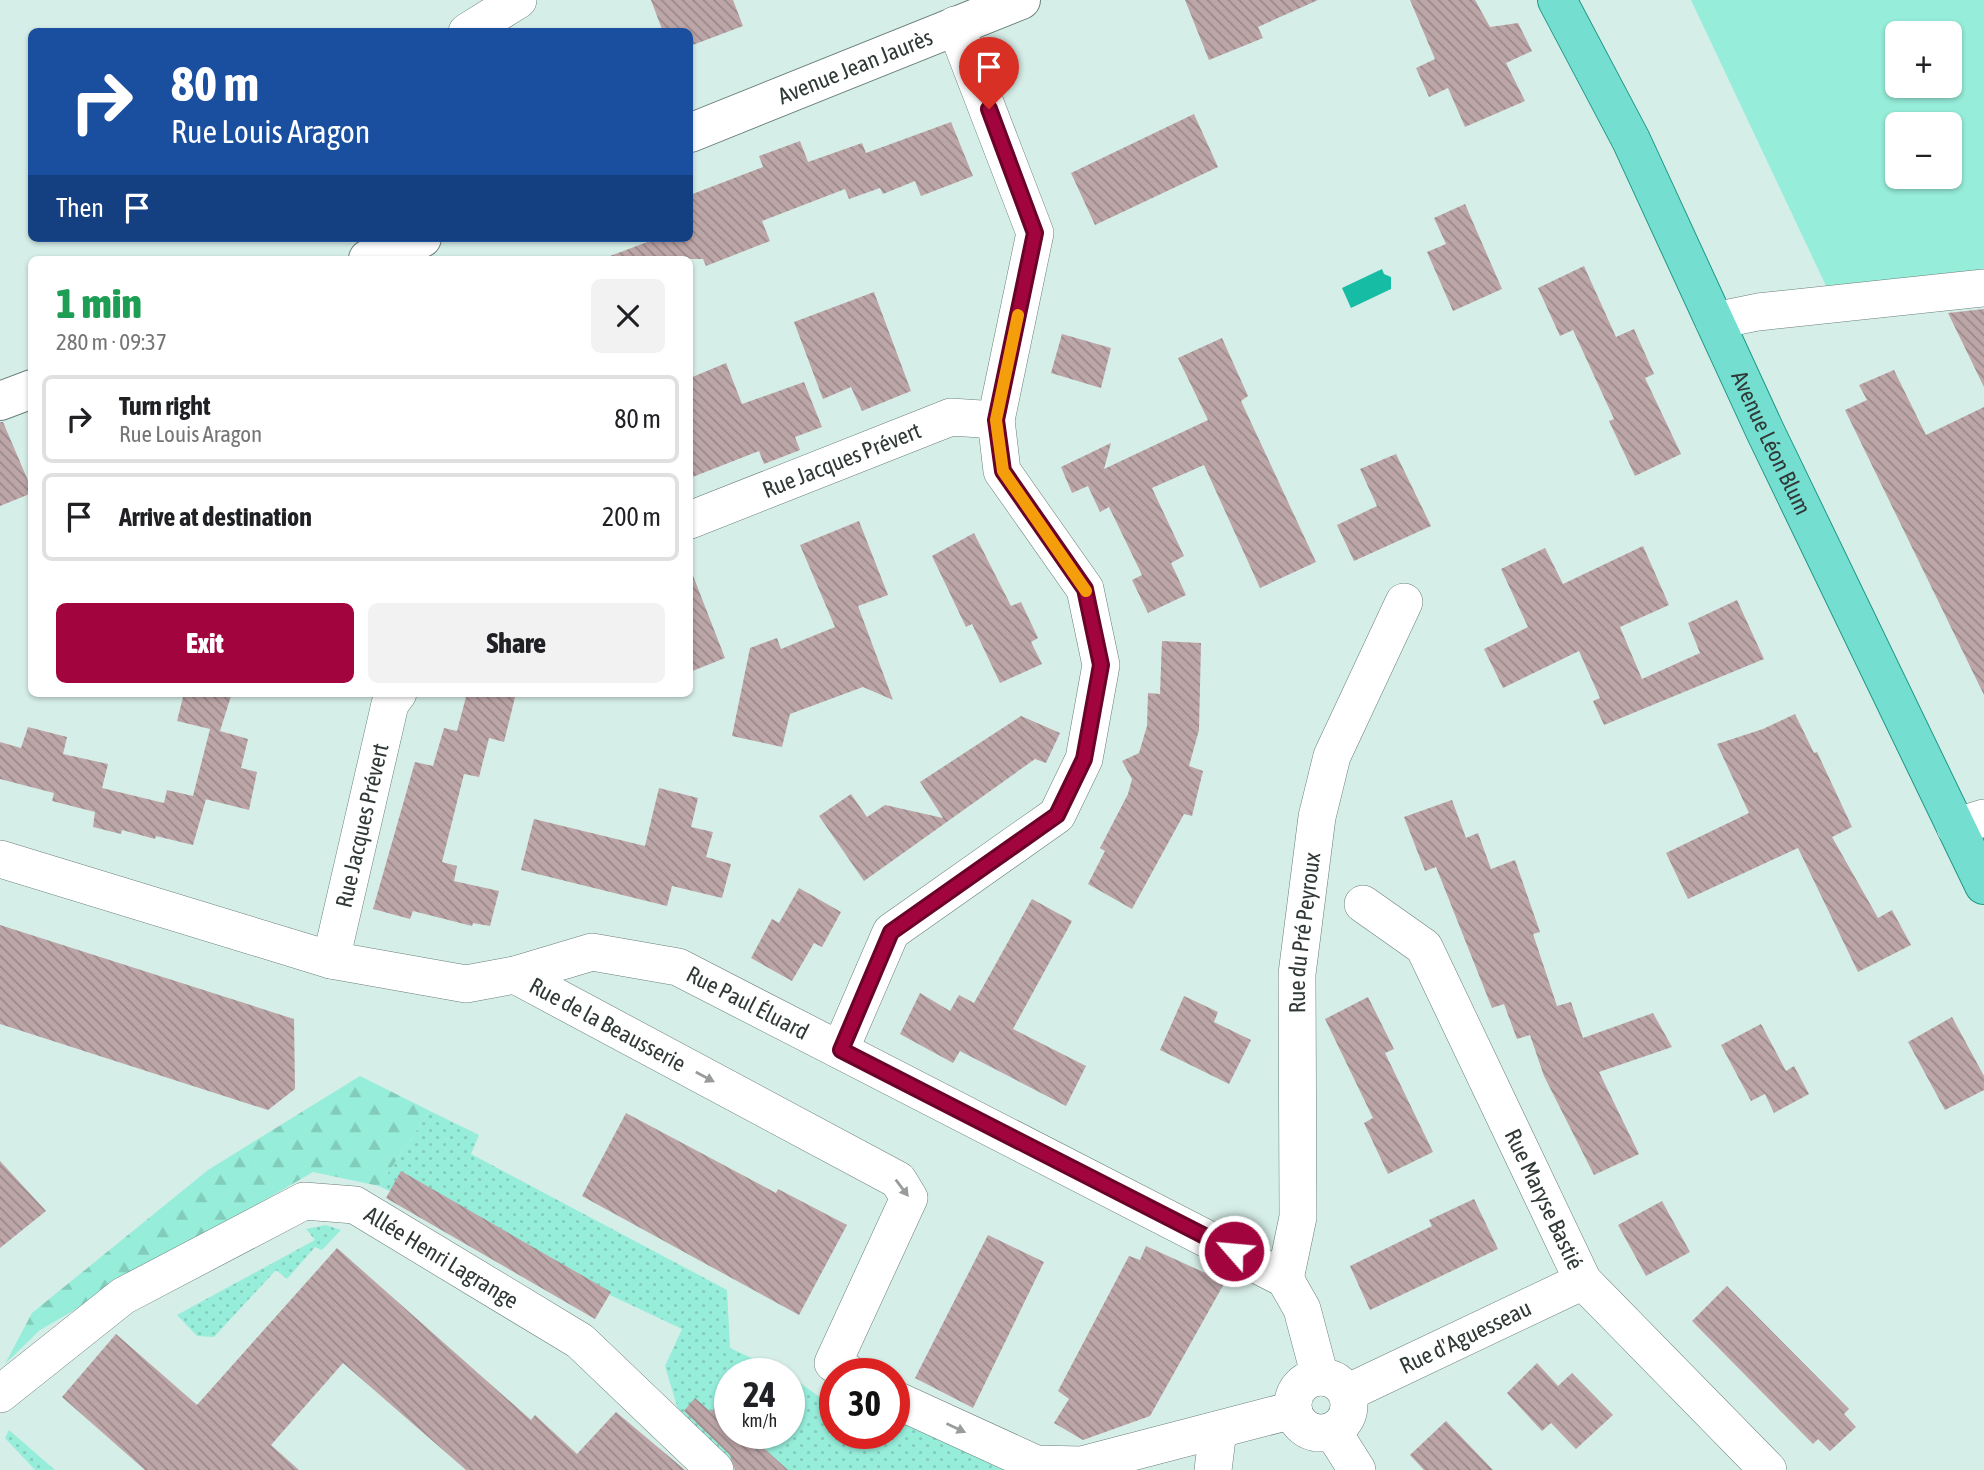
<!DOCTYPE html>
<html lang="en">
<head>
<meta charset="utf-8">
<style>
  body { margin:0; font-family:"Asap Condensed",sans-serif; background:#f2f2f2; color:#202124; height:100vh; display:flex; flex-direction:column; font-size:26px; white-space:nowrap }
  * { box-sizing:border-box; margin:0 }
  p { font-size:23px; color:#757577 }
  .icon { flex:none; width:38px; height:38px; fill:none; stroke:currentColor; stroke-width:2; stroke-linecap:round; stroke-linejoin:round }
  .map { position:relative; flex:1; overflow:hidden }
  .details { position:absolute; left:28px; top:256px; width:665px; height:441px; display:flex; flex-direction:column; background:#fff; border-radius:10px; box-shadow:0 2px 5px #0004 }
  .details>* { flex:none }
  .guide { position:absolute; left:28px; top:28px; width:665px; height:214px; border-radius:10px; box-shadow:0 2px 5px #0004; background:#1a4fa0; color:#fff; overflow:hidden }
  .tools { position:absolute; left:1885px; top:21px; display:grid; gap:14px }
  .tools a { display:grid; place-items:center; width:77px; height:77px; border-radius:10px; background:#fff; box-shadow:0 2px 5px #0004; font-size:35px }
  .speed { position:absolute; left:714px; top:1358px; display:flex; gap:14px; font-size:35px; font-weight:700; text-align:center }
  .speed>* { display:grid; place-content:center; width:91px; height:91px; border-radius:50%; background:#fff; box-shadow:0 2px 5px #0004; line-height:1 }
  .speed small { font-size:18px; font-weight:400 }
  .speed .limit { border:10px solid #d22; background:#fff; color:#111 }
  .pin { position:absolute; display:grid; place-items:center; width:60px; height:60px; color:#fff; margin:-72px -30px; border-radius:50% 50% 50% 0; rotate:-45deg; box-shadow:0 0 7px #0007 }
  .pin .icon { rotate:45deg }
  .me { position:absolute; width:77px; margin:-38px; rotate:297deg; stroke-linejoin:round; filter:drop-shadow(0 0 5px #0008) }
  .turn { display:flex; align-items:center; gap:24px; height:147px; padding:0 28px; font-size:32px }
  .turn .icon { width:91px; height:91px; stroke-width:2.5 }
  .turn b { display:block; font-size:49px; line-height:60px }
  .then { display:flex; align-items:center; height:66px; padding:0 28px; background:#0003; gap:14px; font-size:26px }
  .round { display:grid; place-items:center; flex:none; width:74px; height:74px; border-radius:10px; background:#f2f2f2 }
  .overview { display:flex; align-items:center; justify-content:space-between; height:119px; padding:0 28px }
  h1 { font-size:42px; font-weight:800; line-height:52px; color:#1e9e55 }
  .action { display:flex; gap:14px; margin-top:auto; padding:14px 28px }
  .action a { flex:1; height:80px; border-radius:10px; background:#a2053e; color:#fff; font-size:28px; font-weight:800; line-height:80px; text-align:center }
  .action a+a { background:#f2f2f2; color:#202124 }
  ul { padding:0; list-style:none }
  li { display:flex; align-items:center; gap:21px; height:88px; margin:0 14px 10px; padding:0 14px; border:4px solid #e0e0e0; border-radius:10px }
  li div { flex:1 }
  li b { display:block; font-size:26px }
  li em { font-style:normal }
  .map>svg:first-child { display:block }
</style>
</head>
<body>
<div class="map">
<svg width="1984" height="1470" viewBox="0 0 1984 1470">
  <defs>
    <pattern id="grass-dots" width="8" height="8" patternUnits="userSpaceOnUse" patternTransform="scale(1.75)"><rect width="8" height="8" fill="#96edda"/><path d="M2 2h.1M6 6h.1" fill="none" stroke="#82ccbc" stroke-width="1.8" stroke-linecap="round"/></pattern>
    <pattern id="forest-firs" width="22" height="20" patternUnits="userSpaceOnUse" patternTransform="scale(1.75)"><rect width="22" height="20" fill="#96edda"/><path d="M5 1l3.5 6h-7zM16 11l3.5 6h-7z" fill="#82ccbc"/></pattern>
    <pattern id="building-back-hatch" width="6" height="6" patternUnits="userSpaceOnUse" patternTransform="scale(1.75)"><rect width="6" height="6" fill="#bda6a8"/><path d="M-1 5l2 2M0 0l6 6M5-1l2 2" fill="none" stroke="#9a888a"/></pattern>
  </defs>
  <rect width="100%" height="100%" fill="#d6eee8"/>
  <path fill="url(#grass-dots)" d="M 430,1111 L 479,1135 L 471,1154 L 727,1290 L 730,1348 L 786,1374 L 730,1374 L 730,1433 L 789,1433 L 789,1375 L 835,1408 L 835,1433 L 894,1433 L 894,1423 L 902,1420 L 1003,1470 L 741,1470 L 680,1416 L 665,1366 L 682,1329 L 379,1186 Z
    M 326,1225 L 341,1230 L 322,1250 L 315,1247 L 287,1279 L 276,1270 L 214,1337 L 197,1336 L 177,1315 L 315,1240 L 306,1229 Z
    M 9,1430 L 55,1470 L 35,1470 L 5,1438 Z"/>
  <path fill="url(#forest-firs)" d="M 360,1076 L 430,1111 L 379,1186 L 313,1172 L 40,1330 L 5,1364 L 32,1313 L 208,1170 Z"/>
  <path fill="#96edda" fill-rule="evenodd" d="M 1691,0 L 1984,0 L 1984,270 L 1827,288 ZM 1897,33 L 1950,33 L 1950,86 L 1897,86 ZM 1897,124 L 1950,124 L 1950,177 L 1897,177 Z"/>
  <path fill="#16bca3" d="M 1382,269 L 1384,274 L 1391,277 L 1391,289 L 1351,308 L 1342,288 Z"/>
  <path fill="url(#building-back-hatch)" d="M 651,0 L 733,0 L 743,26 L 690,46 L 690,32 L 663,32 Z
    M 1185,0 L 1318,0 L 1258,27 L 1263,38 L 1209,60 Z
    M 1410,0 L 1475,0 L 1490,27 L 1518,23 L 1532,51 L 1506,63 L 1525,101 L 1465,127 L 1448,88 L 1429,97 L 1416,68 L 1435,59 Z
    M 1194,114 L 1218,167 L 1095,225 L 1071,173 Z
    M 951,122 L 973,176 L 921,196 L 915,181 L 883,194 L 880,188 L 849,199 L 845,189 L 762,221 L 770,241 L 706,266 L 703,259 L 610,259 L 610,256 L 658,238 L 690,238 L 690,195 L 763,167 L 759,156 L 800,141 L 808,162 L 862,143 L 866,153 Z
    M 1465,204 L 1502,289 L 1453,311 L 1427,252 L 1446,244 L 1434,218 Z
    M 1584,266 L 1616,337 L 1634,329 L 1654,374 L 1645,378 L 1681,454 L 1635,476 L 1609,421 L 1614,419 L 1573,330 L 1560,336 L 1538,288 Z
    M 874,292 L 911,391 L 862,411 L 851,387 L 823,399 L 794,322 Z
    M 1984,309 L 1984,387 L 1948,313 Z
    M 1062,334 L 1111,348 L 1101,388 L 1051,373 Z
    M 1222,338 L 1248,396 L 1241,401 L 1316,562 L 1260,588 L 1204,465 L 1152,488 L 1184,556 L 1171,563 L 1186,595 L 1148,613 L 1132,580 L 1142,575 L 1109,507 L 1100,512 L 1088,486 L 1072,493 L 1061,467 L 1111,443 L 1104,469 L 1208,420 L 1178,358 Z
    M 726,363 L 742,404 L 804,382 L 822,427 L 795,437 L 800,450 L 764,464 L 759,451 L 690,478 L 690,378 Z
    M 1894,370 L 1926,435 L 1984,407 L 1984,695 L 1845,410 L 1867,400 L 1859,385 Z
    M 0,422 L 3,422 L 32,490 L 32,493 L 0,506 Z
    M 1396,454 L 1431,526 L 1354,561 L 1337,525 L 1377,506 L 1360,469 Z
    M 859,521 L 888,595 L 858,606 L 893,700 L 863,687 L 790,714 L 782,747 L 732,736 L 750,648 L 777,638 L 781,649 L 835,627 L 800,545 Z
    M 974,533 L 1011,606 L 1021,602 L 1038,638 L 1031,642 L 1042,664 L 1000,683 L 972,624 L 966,627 L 932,556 Z
    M 1643,546 L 1669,605 L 1620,627 L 1642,679 L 1700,653 L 1688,623 L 1737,600 L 1764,659 L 1604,725 L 1593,701 L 1600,698 L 1579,651 L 1503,688 L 1484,649 L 1528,627 L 1501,569 L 1545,548 L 1563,584 Z
    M 692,573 L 725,658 L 690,672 L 690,574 Z
    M 1162,641 L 1201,643 L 1199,730 L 1189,766 L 1203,771 L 1192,816 L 1184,814 L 1132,909 L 1088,884 L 1105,851 L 1100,848 L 1128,794 L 1132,779 L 1122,761 L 1139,753 L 1147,726 L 1148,693 L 1160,694 Z
    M 184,693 L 232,693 L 220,731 L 248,739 L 241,768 L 257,772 L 249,810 L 193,796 L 210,729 L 177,721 Z
    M 467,693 L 515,697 L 504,742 L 489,738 L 479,777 L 464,774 L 442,862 L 457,866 L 454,881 L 499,891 L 490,926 L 473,923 L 472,926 L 413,911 L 410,919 L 373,909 L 415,762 L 433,766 L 444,728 L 457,731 Z
    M 1795,714 L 1814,753 L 1817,752 L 1852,827 L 1832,837 L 1878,918 L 1892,910 L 1911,945 L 1858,972 L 1798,848 L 1688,899 L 1666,853 L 1749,813 L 1717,744 L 1763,729 Z
    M 1021,716 L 1060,733 L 1046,763 L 1035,759 L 864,881 L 819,816 L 851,794 L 867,817 L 885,805 L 943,818 L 920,782 Z
    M 28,727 L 67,737 L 63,754 L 108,764 L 102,788 L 164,803 L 167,790 L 206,799 L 193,845 L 156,836 L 155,839 L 122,830 L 121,834 L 93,827 L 95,812 L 52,801 L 54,793 L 0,779 L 0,742 L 21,748 Z
    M 659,788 L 698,798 L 691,827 L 713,832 L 706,857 L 731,864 L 722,898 L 672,886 L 667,906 L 521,870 L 534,819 L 645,846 Z
    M 1452,800 L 1466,838 L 1478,833 L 1491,869 L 1515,860 L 1540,932 L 1533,934 L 1557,1006 L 1571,1002 L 1583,1038 L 1653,1013 L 1672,1047 L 1599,1072 L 1639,1154 L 1594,1175 L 1544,1076 L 1530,1035 L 1517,1039 L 1504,1004 L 1492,1008 L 1436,867 L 1425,871 L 1404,817 Z
    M 799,888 L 841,912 L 822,947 L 814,943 L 792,981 L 751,958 L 772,919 L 779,923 Z
    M 1032,899 L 1072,921 L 1013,1029 L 1086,1066 L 1066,1106 L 960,1051 L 953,1063 L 900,1034 L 920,993 L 950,1011 L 959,995 L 974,1003 Z
    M 0,925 L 294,1019 L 295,1089 L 268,1110 L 0,1024 Z
    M 1184,996 L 1218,1012 L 1214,1022 L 1251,1040 L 1229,1084 L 1160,1050 Z
    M 1368,997 L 1394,1049 L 1385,1053 L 1433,1152 L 1388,1174 L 1364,1123 L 1373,1118 L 1325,1019 Z
    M 1952,1017 L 1984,1076 L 1984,1090 L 1945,1110 L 1908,1042 Z
    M 1761,1024 L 1786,1071 L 1794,1066 L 1809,1094 L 1774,1113 L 1765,1094 L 1751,1101 L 1721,1045 Z
    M 626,1113 L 776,1193 L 778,1189 L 847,1225 L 799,1315 L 582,1196 Z
    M 0,1161 L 46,1211 L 0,1248 Z
    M 401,1171 L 611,1292 L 595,1319 L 386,1198 Z
    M 1474,1199 L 1498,1249 L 1370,1310 L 1350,1266 L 1432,1226 L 1429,1220 Z
    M 1662,1201 L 1690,1252 L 1646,1276 L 1618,1225 Z
    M 988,1235 L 1044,1262 L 973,1408 L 915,1378 Z
    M 1146,1246 L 1225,1282 L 1150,1416 L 1083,1440 L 1054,1423 L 1069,1399 L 1058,1391 L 1129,1256 L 1140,1260 Z
    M 337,1248 L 531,1420 L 535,1415 L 577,1454 L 616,1412 L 685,1470 L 466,1470 L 343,1363 L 271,1445 L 299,1470 L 145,1470 L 62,1397 L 116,1334 L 197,1405 Z
    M 1727,1286 L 1849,1409 L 1844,1414 L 1856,1427 L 1830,1451 L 1818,1439 L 1813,1444 L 1692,1321 Z
    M 1537,1363 L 1558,1386 L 1572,1373 L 1613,1415 L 1576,1449 L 1551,1423 L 1542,1431 L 1507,1393 Z
    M 695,1398 L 711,1412 L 716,1406 L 730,1418 L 730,1433 L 747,1433 L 788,1470 L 735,1470 L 730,1455 L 684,1411 Z
    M 1446,1421 L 1493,1470 L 1424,1470 L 1410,1455 Z"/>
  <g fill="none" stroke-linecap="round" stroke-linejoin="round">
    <defs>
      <g id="street">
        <path d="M 467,32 L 518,0"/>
        <path d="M 1714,321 L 1758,312 L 1984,288"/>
        <path id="s1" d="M 690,520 L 951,417 L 996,420"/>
        <path d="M 1955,827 L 1984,818"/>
        <path id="s2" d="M 0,859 L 331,960 L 466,984 L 515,975 L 592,952 L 678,967 L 1285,1279 L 1302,1309 L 1320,1377"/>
        <path id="s3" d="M 1363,904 L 1424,947 L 1583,1281 L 1768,1470"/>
        <path id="s4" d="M 331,960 L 390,704 L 398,693"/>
        <path id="s5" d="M 515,975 L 898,1180 L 909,1198 L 833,1363 L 850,1374"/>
        <path d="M 840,1050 L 891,932 L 1057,815 L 1084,759 L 1101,665 L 1085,589 L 1002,471 L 996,420 L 1035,233 L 955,25"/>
        <path id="s6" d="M 1285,1279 L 1298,1217 L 1297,974 L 1317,817 L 1332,756 L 1404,602"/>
        <circle cx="1321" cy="1405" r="28"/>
        <path id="s7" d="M 1347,1393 L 1583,1281"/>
        <path id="s8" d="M 0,1394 L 123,1296 L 304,1201 L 355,1205 L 580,1341 L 715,1470"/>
        <path d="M 894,1399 L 1036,1464 L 1082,1465 L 1293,1410"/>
        <path d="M 1333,1432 L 1357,1470"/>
        <path d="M 1213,1470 L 1218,1430"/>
      </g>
      <g id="secondary">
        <path id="s9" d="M 690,133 L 1021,0"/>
        <path d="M 368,259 L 422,238"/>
        <path d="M 0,401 L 32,389"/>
      </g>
      <g id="primary">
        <path id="s10" d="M 1557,0 L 1631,140 L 1765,431 L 1984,885"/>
      </g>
    </defs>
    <use href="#street" stroke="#697f7a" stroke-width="38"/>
    <use href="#secondary" stroke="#697f7a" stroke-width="40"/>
    <use href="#primary" stroke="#209786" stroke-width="40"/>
    <use href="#street" stroke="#fff" stroke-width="37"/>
    <use href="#secondary" stroke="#fff" stroke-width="38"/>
    <use href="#primary" stroke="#74dfd0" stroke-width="38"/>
  </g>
  <defs><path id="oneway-solid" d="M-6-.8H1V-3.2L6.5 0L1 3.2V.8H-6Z" transform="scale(1.75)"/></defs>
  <g fill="#989c9b">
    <use href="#oneway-solid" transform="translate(705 1077) rotate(28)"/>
    <use href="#oneway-solid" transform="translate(902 1188) rotate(53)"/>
    <use href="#oneway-solid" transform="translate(956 1428) rotate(25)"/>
  </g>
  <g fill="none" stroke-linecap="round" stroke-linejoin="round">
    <defs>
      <path id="route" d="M 989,109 L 1035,233 L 996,420 L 1003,471 L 1085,589 L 1101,665 L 1084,759 L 1057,815 L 891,932 L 841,1050 L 1234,1251"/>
    </defs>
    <use href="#route" stroke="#690328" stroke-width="18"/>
    <use href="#route" stroke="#a2053e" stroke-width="12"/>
    <path stroke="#f59e0b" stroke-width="12" d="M 1018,315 L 996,420 L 1003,471 L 1086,591"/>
  </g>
  <g text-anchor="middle" stroke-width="7" stroke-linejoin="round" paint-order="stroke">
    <g font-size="23" fill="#303937" stroke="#fff">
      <text dy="8" stroke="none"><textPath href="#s9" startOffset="178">Avenue Jean Jaurès</textPath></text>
      <text dy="8" stroke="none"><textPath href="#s10" startOffset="492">Avenue Léon Blum</textPath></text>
      <text dy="8" stroke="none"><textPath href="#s1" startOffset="163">Rue Jacques Prévert</textPath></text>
      <text dy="8" stroke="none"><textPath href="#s4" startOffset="138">Rue Jacques Prévert</textPath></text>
      <text dy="8" stroke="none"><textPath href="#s6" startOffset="348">Rue du Pré Peyroux</textPath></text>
      <text dy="8" stroke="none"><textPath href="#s2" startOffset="779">Rue Paul Éluard</textPath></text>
      <text dy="8" stroke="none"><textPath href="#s5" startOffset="105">Rue de la Beausserie</textPath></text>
      <text dy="8" stroke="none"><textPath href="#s3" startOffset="354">Rue Maryse Bastié</textPath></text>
      <text dy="8" stroke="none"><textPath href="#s8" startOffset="514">Allée Henri Lagrange</textPath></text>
      <text dy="8" stroke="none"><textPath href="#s7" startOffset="131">Rue d'Aguesseau</textPath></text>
    </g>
  </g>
</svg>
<div class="tools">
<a>+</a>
<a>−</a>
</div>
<div class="speed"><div>24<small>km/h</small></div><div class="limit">30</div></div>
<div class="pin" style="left:989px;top:109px;background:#d93025"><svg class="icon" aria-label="arrive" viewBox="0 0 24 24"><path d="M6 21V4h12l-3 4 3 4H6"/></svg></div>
<svg class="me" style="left:1234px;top:1251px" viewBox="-20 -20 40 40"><circle r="17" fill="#a2053e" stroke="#fff" stroke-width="3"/><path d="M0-11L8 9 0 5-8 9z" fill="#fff"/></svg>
<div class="guide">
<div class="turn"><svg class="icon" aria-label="right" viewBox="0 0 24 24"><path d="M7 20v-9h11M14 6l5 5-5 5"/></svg><div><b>80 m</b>Rue Louis Aragon</div></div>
<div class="then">Then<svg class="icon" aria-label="arrive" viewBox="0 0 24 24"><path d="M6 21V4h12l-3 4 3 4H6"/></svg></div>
</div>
<section class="details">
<div class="overview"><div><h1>1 min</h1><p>280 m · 09:37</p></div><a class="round"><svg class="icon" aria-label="close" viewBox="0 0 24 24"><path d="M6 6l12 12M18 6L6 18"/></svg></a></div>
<ul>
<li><svg class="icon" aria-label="right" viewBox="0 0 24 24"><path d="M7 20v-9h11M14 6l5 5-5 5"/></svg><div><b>Turn right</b><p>Rue Louis Aragon</p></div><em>80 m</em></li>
<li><svg class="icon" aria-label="arrive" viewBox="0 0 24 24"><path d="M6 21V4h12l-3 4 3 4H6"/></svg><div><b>Arrive at destination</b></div><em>200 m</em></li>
</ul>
<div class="action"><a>Exit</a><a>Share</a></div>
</section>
</div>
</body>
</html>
